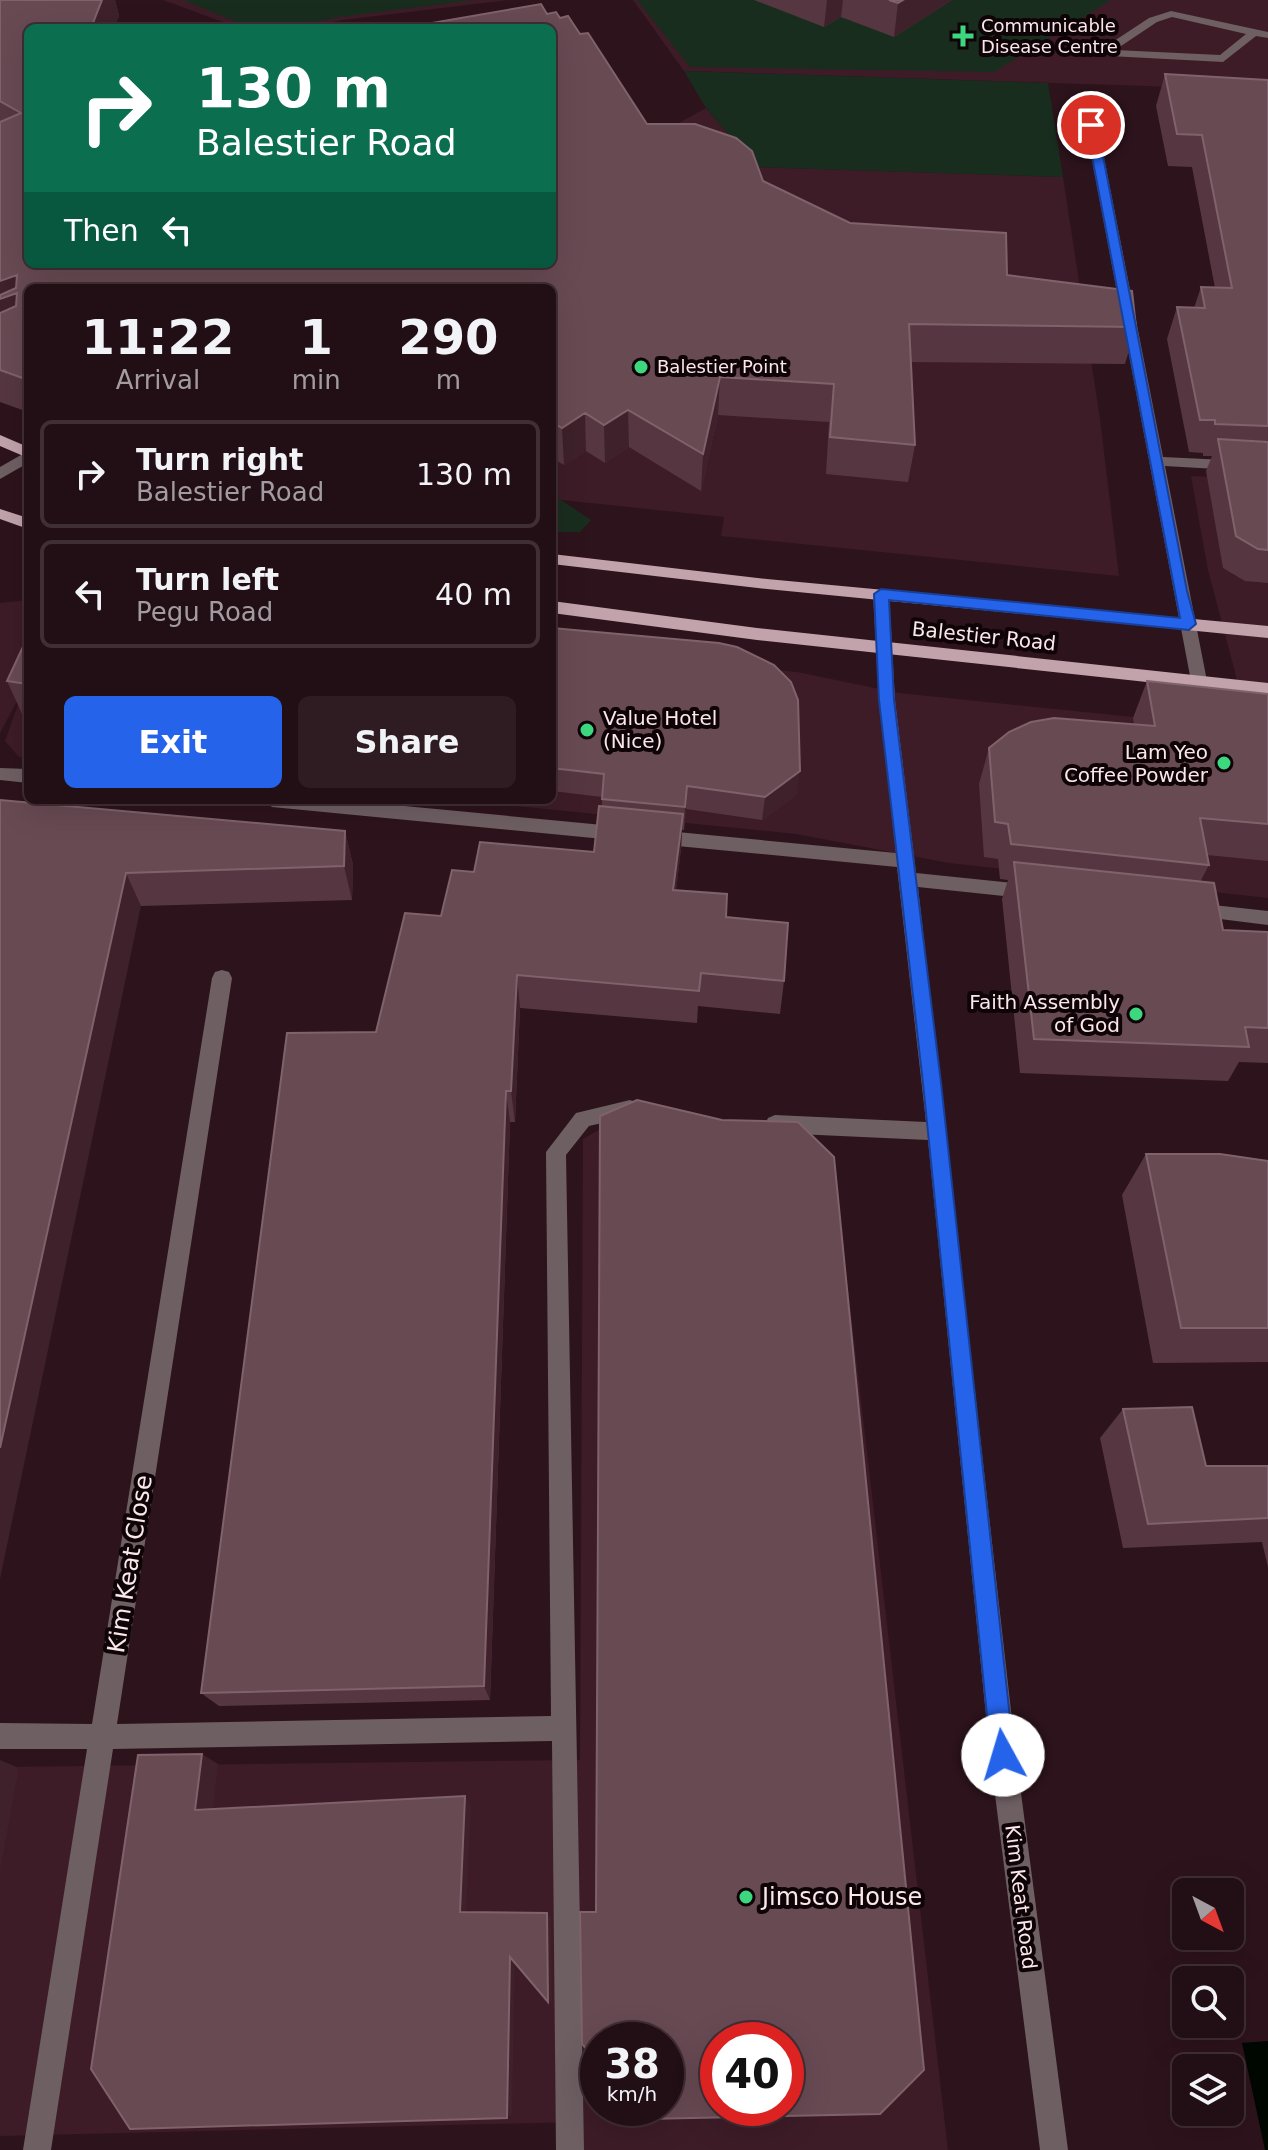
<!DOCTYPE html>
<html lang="en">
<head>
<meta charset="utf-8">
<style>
  body { margin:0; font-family:"DejaVu Sans",sans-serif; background:#2e1c22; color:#f1f3f6; height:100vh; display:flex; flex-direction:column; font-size:30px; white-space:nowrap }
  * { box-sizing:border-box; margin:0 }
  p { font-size:26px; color:#a29ca0 }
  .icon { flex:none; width:44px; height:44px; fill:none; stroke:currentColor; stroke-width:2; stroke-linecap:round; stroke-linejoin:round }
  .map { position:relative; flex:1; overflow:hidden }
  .drawer { position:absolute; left:24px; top:284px; width:532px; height:520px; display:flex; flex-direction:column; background:#220e15; border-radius:12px; box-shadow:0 8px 32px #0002,0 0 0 2px #3f2e34 }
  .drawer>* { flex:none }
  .banner { position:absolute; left:24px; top:24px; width:532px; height:244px; border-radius:12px; box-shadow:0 8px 32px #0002,0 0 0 2px #3f2e34; background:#0b6e4f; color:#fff; overflow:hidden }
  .needle { width:52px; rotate:139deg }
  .fabs { position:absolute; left:1172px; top:1878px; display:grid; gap:16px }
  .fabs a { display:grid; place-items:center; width:72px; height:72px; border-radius:12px; background:#220e15; box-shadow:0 8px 32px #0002,0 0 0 2px #3f2e34; font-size:40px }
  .speed { position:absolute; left:580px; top:2022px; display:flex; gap:16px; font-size:40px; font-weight:700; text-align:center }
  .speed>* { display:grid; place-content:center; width:104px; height:104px; border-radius:50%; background:#220e15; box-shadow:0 8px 32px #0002,0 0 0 2px #3f2e34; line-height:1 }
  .speed small { font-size:20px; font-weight:400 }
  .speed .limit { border:12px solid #d22; background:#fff; color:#111 }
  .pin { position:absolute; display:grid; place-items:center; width:68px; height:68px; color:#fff; margin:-34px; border:4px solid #fff; border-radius:50%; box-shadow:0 2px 8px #0007 }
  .me { position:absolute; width:88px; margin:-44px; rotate:354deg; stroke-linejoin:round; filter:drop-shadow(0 0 6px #0008) }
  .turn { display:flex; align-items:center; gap:28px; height:168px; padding:0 40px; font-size:36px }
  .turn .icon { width:104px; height:104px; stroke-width:2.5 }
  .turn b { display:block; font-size:56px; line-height:68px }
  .then { display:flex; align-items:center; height:76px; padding:0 40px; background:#0003; gap:16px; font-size:30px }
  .eta { display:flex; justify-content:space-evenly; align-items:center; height:136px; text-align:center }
  .eta b { font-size:48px; font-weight:800; line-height:56px }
  .primary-button { display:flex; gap:16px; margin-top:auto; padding:16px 40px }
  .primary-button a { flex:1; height:92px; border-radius:12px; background:#2563eb; color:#fff; font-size:32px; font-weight:800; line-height:92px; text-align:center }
  .primary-button a+a { background:#2e1c22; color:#f1f3f6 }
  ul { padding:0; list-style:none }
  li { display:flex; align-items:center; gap:24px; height:108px; margin:0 16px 12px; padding:0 24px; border:4px solid #3f2e34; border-radius:12px }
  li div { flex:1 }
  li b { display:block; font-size:30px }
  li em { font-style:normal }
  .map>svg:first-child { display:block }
</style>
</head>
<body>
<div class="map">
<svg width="1268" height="2150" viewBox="0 0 1268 2150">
  <rect width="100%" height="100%" fill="#2d131c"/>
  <path fill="#3d1c27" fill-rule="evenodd" d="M 163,0 L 508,0 L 343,20 L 303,28 L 239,28 Z
    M 633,0 L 1268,0 L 1268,90 L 684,71 Z
    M 706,108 L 757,167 L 1063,177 L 1100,419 L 1119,576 L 721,536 L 724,517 L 552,499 L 552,288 L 186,288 L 552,264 L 552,193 Z
    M 1191,476 L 1268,479 L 1268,898 L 949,863 L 796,834 L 455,800 L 552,800 L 552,649 L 797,672 L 899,693 L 1250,729 L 1208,570 Z
    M 28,600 L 28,758 L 19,757 L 5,741 L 24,688 L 0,733 L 0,603 Z
    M 607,1125 L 833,1159 L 948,2150 L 576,2150 L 576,2122 L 0,2136 L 0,1767 L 580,1760 L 583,1139 ZM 598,2040 L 666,2040 L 666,2108 L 598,2108 ZM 718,2040 L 786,2040 L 786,2108 L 718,2108 Z"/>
  <path fill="#192d1f" d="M 183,0 L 475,0 L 339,17 L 288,28 L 252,28 Z
    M 637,0 L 1111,0 L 994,72 L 690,67 Z
    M 684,71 L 1048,83 L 1063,177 L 757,167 L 706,108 Z
    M 552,494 L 591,520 L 580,532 L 552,532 Z"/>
  <path fill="#000800" d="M 1268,2041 L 1268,2150 L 1265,2150 L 1242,2043 Z"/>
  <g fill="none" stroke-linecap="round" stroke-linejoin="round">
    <path fill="#6e5f63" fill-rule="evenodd" d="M 1171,11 L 1268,32 L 1268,38 L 1256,36 L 1223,62 L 1109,56 L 1103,53 L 1105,47 L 1149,18 ZM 1172,17 L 1246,34 L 1220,55 L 1115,50 L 1157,22 Z
      M 1087,98 L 1093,102 L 1163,457 L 1268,462 L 1268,472 L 1165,466 L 1207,681 L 1199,687 L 1191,681 L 1081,102 Z
      M 28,451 L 28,463 L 0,479 L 0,467 Z
      M 881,589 L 889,594 L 895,700 L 916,873 L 1032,885 L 1041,892 L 1032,899 L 918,887 L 1016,1755 L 1068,2150 L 1040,2150 L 990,1755 L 928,1140 L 775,1133 L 768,1130 L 765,1124 L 768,1118 L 775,1115 L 926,1122 L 897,867 L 656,844 L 647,837 L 656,830 L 896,853 L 879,700 L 873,594 Z
      M 0,768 L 28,769 L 28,783 L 0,780 Z
      M 263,800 L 341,800 L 624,827 L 633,834 L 624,841 L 272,807 Z
      M 1195,903 L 1268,911 L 1268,925 L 1188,915 L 1186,910 L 1188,905 Z
      M 222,970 L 229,972 L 232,978 L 117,1724 L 551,1716 L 546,1152 L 576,1113 L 630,1100 L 637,1103 L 640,1109 L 637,1115 L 589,1126 L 566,1155 L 584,2150 L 556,2150 L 552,1741 L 113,1749 L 51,2150 L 23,2150 L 87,1749 L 0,1749 L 0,1723 L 92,1724 L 212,978 L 215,972 Z"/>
    <path fill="#c2a3ab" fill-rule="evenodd" d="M 0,435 L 28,447 L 28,458 L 0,446 Z
      M 0,509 L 28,518 L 28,529 L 0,519 Z
      M 552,554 L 767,579 L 1268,626 L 1268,638 L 767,589 L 552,564 Z
      M 552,601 L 757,628 L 1268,683 L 1268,695 L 757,640 L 552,613 Z"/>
  </g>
  <path fill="#563741" d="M 0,0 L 115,0 L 119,16 L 114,28 L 28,28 L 28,264 L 552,264 L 547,14 L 560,18 L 580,34 L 647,124 L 850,223 L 1007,275 L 1136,327 L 1125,364 L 910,362 L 915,445 L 908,482 L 826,474 L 829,422 L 718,415 L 701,491 L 629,447 L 605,463 L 586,451 L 564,465 L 552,458 L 552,288 L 28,288 L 28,412 L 0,402 Z
    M 754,0 L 952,0 L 894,37 L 841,17 L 824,27 Z
    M 1165,74 L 1268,80 L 1268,583 L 1245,581 L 1223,568 L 1206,471 L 1212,456 L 1203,456 L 1203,453 L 1189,452 L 1167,339 L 1177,307 L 1194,308 L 1201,287 L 1215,288 L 1192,167 L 1168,166 L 1156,106 Z
    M 552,628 L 797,794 L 762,820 L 686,809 L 684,830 L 682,830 L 681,849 L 676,890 L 726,917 L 784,981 L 780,1014 L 698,1006 L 697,1023 L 520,1008 L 515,1122 L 510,1122 L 490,1700 L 219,1706 L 201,1693 L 376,1032 L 441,916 L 474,872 L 594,852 L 602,806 L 602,797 L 552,791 Z
    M 28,636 L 28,716 L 23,716 L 7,681 Z
    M 1147,681 L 1268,694 L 1268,861 L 1207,855 L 1209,865 L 1200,882 L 1223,930 L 1268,932 L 1268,1063 L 1239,1062 L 1228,1081 L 1020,1073 L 1002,899 L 1008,880 L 1000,879 L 998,859 L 984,857 L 979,784 L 989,748 L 1134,724 L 1133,718 Z
    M 0,800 L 345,831 L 353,865 L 352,900 L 141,906 Z
    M 1146,1154 L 1268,1161 L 1268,1362 L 1153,1363 L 1122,1195 Z
    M 1123,1409 L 1206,1466 L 1268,1466 L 1268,1567 L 1262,1542 L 1123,1548 L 1100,1438 Z"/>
  <path fill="#3e212a" d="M 102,0 L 115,0 L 119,16 L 114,28 L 91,28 Z
    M 827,0 L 843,0 L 841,17 L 824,27 Z
    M 903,0 L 952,0 L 894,37 L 898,3 Z
    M 17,275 L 28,305 L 0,342 L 0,281 Z
    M 720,377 L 718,415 L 701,491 L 703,454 Z
    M 628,410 L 629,447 L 605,463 L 604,425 Z
    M 585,413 L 586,451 L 564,465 L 562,428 Z
    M 800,771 L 797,794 L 762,820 L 765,797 Z
    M 687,786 L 686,809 L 684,830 L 685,807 Z
    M 683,814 L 681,849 L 672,925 L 673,890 Z
    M 345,831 L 353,865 L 352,900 L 344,866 Z
    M 126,873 L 141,906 L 0,1579 L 0,1448 Z
    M 517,975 L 520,1008 L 515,1122 L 511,1091 Z
    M 506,1091 L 510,1122 L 490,1700 L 484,1686 Z
    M 202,1754 L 218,1764 L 212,1818 L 195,1810 Z
    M 0,1760 L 19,1768 L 0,1871 Z
    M 465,1796 L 471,1805 L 466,1917 L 460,1912 Z
    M 547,1913 L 551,1917 L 552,2003 L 548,2002 Z
    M 510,1957 L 515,1959 L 512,2114 L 507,2118 Z"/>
  <path fill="#684a53" stroke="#7f626b" stroke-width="2" fill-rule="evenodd" d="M 0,0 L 102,0 L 91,28 L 28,28 L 28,264 L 552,264 L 552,28 L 403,28 L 541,4 L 547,14 L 556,12 L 560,18 L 568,16 L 580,34 L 588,33 L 647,124 L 695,124 L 736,138 L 752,151 L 763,181 L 850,223 L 1006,233 L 1007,275 L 1132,291 L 1136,327 L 909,324 L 915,445 L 830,437 L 834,384 L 720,377 L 703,454 L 628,410 L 604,425 L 585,413 L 562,428 L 552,422 L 552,288 L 28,288 L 28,380 L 0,370 L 0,313 L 16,306 L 17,293 L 0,299 L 0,295 L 16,288 L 17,275 L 0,281 L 0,122 L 21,113 L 0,101 Z
    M 889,0 L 903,0 L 898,3 Z
    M 1165,74 L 1268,80 L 1268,426 L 1215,424 L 1215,420 L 1200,420 L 1177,307 L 1205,308 L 1201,287 L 1232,288 L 1202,135 L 1177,134 Z
    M 1218,439 L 1268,442 L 1268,550 L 1258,549 L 1236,536 Z
    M 552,628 L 719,643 L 737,647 L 774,665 L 791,682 L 798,700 L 800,771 L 765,797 L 687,786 L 685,807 L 602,799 L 604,774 L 552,768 Z
    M 28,636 L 28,684 L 7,681 Z
    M 1147,681 L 1268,694 L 1268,824 L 1200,818 L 1209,865 L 1011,844 L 1008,824 L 995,822 L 989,748 L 1009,732 L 1031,722 L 1054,718 L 1155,726 Z
    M 0,800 L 345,831 L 344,866 L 126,873 L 0,1448 Z
    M 599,806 L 683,814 L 673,890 L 727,894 L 726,917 L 788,923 L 784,981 L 701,973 L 699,991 L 517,975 L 511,1091 L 506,1091 L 484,1686 L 201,1693 L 287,1033 L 376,1032 L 405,913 L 441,916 L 452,870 L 474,872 L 480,842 L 594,852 Z
    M 1014,862 L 1214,883 L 1223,930 L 1268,932 L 1268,1028 L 1245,1027 L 1249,1047 L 1034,1039 Z
    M 637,1100 L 722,1120 L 798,1122 L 834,1157 L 924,2070 L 880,2114 L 645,2119 L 635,2108 L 666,2108 L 666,2040 L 598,2040 L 598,2063 L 582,2044 L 580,1912 L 596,1912 L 600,1116 ZM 718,2040 L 786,2040 L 786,2108 L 718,2108 Z
    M 1146,1154 L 1220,1154 L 1268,1161 L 1268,1328 L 1181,1328 Z
    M 1192,1407 L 1206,1466 L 1268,1466 L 1268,1518 L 1148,1524 L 1123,1409 Z
    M 202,1754 L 195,1810 L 465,1796 L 460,1912 L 547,1913 L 548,2002 L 510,1957 L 507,2118 L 130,2129 L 91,2069 L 138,1755 Z"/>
  <path fill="#2563eb" stroke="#184099" stroke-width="2" d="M 1091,122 L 1097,125 L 1187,591 L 1196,624 L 1189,630 L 889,600 L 894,700 L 941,1083 L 1014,1755 L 1011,1763 L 1003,1767 L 995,1763 L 991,1755 L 923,1083 L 879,700 L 874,594 L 881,589 L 1180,618 L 1086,125 Z"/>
  <g fill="#3cd77e" stroke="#0e0407" stroke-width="3">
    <path d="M959 24h8v8h8v8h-8v8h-8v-8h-8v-8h8z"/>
    <circle cx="641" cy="367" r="8"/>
    <circle cx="587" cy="730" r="8"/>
    <circle cx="1224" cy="763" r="8"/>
    <circle cx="1136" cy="1014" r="8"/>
    <circle cx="746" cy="1897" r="8"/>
  </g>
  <g text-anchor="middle" stroke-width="8" stroke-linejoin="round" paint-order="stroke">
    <g font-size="18" fill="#fae6eb" stroke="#0e0407" text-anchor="start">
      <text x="981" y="32">Communicable<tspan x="981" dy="21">Disease Centre</tspan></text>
      <text x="657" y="373">Balestier Point</text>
    </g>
    <g font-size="20" fill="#fae6eb" stroke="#0e0407">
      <text transform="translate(984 636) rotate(6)" y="7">Balestier Road</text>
      <text transform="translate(1021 1897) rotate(83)" y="7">Kim Keat Road</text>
    </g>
    <g font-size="20" fill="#fae6eb" stroke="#0e0407" text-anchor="end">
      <text x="603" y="725" text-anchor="start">Value Hotel<tspan x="603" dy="23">(Nice)</tspan></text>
      <text x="1208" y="759">Lam Yeo<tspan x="1208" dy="23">Coffee Powder</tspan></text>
      <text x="1120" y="1009">Faith Assembly<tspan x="1120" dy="23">of God</tspan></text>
    </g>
    <g font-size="24" fill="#fae6eb" stroke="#0e0407">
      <text transform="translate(130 1564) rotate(-81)" y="8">Kim Keat Close</text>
    </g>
    <g font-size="24" fill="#fae6eb" stroke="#0e0407" text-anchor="start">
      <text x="762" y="1905">Jimsco House</text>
    </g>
  </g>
</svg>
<div class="fabs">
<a><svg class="needle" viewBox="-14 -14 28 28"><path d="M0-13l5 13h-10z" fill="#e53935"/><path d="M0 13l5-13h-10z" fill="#a29ca0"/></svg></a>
<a><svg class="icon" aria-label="search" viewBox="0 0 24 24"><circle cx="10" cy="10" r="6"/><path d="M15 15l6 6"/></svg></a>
<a><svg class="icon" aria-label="layers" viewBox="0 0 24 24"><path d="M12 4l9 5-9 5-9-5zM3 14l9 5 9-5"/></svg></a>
</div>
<div class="speed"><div>38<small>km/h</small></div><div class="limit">40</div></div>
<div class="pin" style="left:1091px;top:125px;background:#d93025"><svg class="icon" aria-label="arrive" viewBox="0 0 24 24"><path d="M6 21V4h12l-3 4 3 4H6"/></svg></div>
<svg class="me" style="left:1003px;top:1755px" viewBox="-20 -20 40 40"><circle r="19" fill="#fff"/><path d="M0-13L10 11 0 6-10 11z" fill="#2563eb"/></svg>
<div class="banner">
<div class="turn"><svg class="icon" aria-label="right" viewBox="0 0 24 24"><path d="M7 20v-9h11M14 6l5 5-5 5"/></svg><div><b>130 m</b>Balestier Road</div></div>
<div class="then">Then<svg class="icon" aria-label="left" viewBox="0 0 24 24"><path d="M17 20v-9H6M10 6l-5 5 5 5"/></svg></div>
</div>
<section class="drawer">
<div class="eta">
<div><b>11:22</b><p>Arrival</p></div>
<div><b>1</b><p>min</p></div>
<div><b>290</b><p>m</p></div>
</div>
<ul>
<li><svg class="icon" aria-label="right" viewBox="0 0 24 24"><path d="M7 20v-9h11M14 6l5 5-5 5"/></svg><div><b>Turn right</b><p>Balestier Road</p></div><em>130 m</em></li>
<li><svg class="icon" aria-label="left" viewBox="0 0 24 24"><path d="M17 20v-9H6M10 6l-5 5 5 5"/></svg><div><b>Turn left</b><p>Pegu Road</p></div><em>40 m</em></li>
</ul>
<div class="primary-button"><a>Exit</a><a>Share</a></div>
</section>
</div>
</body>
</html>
